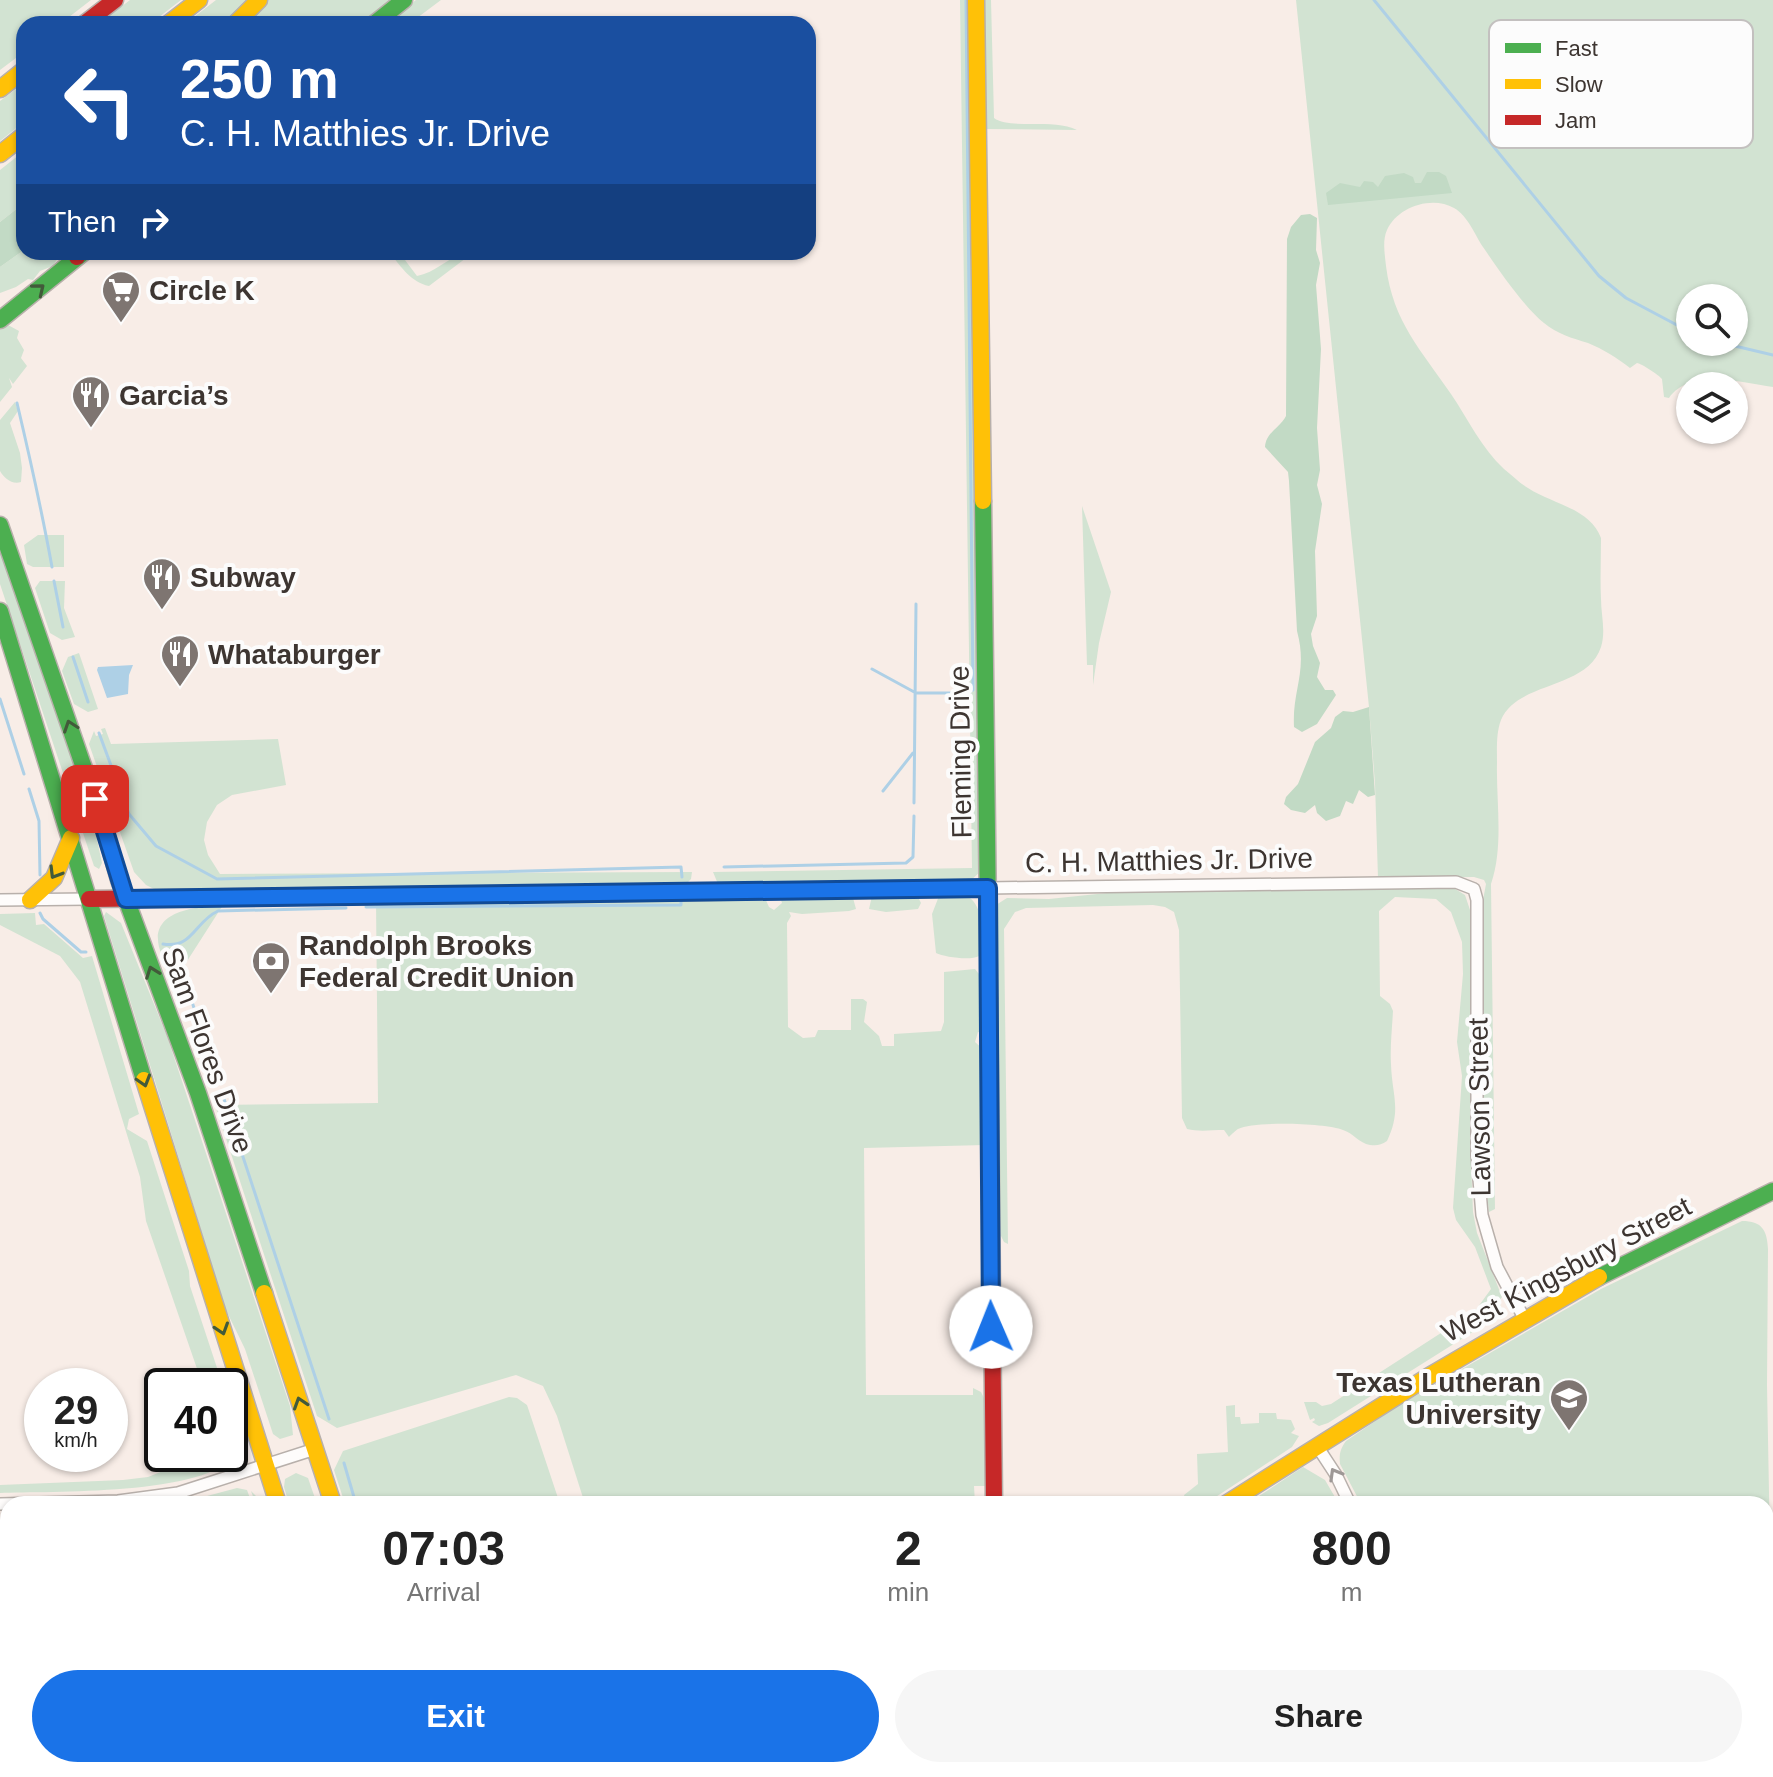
<!DOCTYPE html>
<html lang="en">
<head>
<meta charset="utf-8">
<style>
  body { margin:0; font-family:Helvetica,sans-serif; background:#f6f6f6; color:#222; height:100vh; display:flex; flex-direction:column; font-size:30px; white-space:nowrap }
  * { box-sizing:border-box; margin:0 }
  p { font-size:26px; color:#767676 }
  .icon { flex:none; width:44px; height:44px; fill:none; stroke:currentColor; stroke-width:2; stroke-linecap:round; stroke-linejoin:round }
  .map { position:relative; flex:1; overflow:hidden }
  .panel { position:absolute; left:0px; top:1496px; width:1774px; height:282px; display:flex; flex-direction:column; background:#fff; border-radius:24px 24px 0 0; box-shadow:0 2px 6px #0004 }
  .panel>* { flex:none }
  .guide { position:absolute; left:16px; top:16px; width:800px; height:244px; border-radius:24px; box-shadow:0 2px 6px #0004; background:#1a4fa0; color:#fff; overflow:hidden }
  .buttons { position:absolute; left:1676px; top:284px; display:grid; gap:16px }
  .buttons a { display:grid; place-items:center; width:72px; height:72px; border-radius:50%; background:#fff; box-shadow:0 2px 6px #0004; font-size:40px }
  .speed { position:absolute; left:24px; top:1368px; display:flex; gap:16px; font-size:40px; font-weight:700; text-align:center }
  .speed>* { display:grid; place-content:center; width:104px; height:104px; border-radius:50%; background:#fff; box-shadow:0 2px 6px #0004; line-height:1 }
  .speed small { font-size:20px; font-weight:400 }
  .speed .limit { border:4px solid #111; border-radius:12px; background:#fff; color:#111 }
  .pin { position:absolute; display:grid; place-items:center; width:68px; height:68px; color:#fff; margin:-34px; border-radius:16px; box-shadow:0 4px 12px #0006 }
  .me { position:absolute; width:88px; margin:-44px; rotate:359deg; stroke-linejoin:round; filter:drop-shadow(0 0 6px #0008) }
  .turn { display:flex; align-items:center; gap:28px; height:168px; padding:0 32px; font-size:36px }
  .turn .icon { width:104px; height:104px; stroke-width:2.5 }
  .turn b { display:block; font-size:56px; line-height:68px }
  .then { display:flex; align-items:center; height:76px; padding:0 32px; background:#0003; gap:16px; font-size:30px }
  .eta { display:flex; justify-content:space-evenly; align-items:center; height:136px; text-align:center }
  .eta b { font-size:48px; font-weight:600; line-height:56px }
  .cta { display:flex; gap:16px; margin-top:auto; padding:16px 32px }
  .cta a { flex:1; height:92px; border-radius:48px; background:#1a73e8; color:#fff; font-size:32px; font-weight:600; line-height:92px; text-align:center }
  .cta a+a { background:#f6f6f6; color:#222 }
  .map>svg:first-child { display:block }
</style>
</head>
<body>
<div class="map">
<svg width="1773" height="1777" viewBox="0 0 1773 1777">
  <rect width="100%" height="100%" fill="#f8ede7"/>
  <path fill="#d2e3d2" fill-rule="evenodd" d="M 0,0 L 91,0 L 60,24 L 24,24 L 24,52 L 0,70 Z
    M 130,0 L 181,0 L 150,24 L 99,24 Z
    M 216,0 L 250,0 L 226,24 L 185,24 Z
    M 265,0 L 391,0 L 360,24 L 242,24 Z
    M 416,0 L 441,0 L 409,24 L 385,24 Z
    M 960,0 L 970,0 L 980,872 L 970,881 L 718,884 L 713,872 L 972,868 Z
    M 981,0 L 991,0 L 994,118 C 1010,130 1053,118 1077,130 L 983,129 Z
    M 1296,0 L 1773,0 L 1773,387 C 1741,383 1691,367 1669,398 L 1664,397 L 1662,379 C 1659,375 1642,364 1637,363 L 1630,368 C 1617,358 1603,349 1588,343 C 1572,338 1557,334 1544,323 C 1524,307 1498,269 1483,247 C 1475,235 1468,216 1454,208 C 1432,195 1397,207 1387,230 C 1382,241 1385,255 1386,266 C 1393,322 1421,350 1451,394 C 1468,419 1482,449 1504,469 C 1512,475 1519,483 1528,488 C 1552,504 1590,508 1601,538 C 1601,558 1600,579 1601,599 C 1601,615 1606,631 1601,647 C 1587,690 1517,681 1501,720 C 1496,733 1497,749 1497,763 C 1496,802 1504,846 1491,884 L 1495,1209 L 1489,1212 L 1482,1146 L 1483,900 L 1486,884 L 1484,880 L 1474,877 L 1378,878 L 1375,784 L 1369,707 ZM 1690,298 L 1734,298 L 1734,342 L 1690,342 Z
    M 24,83 L 24,122 L 0,141 L 0,101 Z
    M 24,151 L 24,203 L 0,222 L 0,170 Z
    M 24,250 L 24,252 L 68,252 L 59,256 L 53,266 L 40,271 L 33,280 L 28,279 L 16,287 L 0,293 L 0,267 Z
    M 389,252 L 399,252 L 417,276 C 439,272 451,252 474,252 L 429,286 C 410,282 401,266 389,252 Z
    M 8,325 L 19,331 L 17,338 L 24,350 L 21,358 L 27,366 L 13,384 L 9,378 L 12,387 L 0,402 L 0,328 Z
    M 15,402 L 18,411 L 10,423 L 20,453 L 22,468 L 21,482 C 12,485 4,478 0,471 L 0,420 Z
    M 1082,506 L 1111,592 L 1099,643 L 1093,685 L 1093,665 L 1087,665 Z
    M 38,535 L 64,535 L 64,567 L 33,567 L 27,564 L 24,545 Z
    M 0,547 L 90,808 L 102,863 L 99,869 L 94,866 L 0,584 Z
    M 40,581 L 65,581 L 64,608 L 75,637 L 62,640 L 50,633 L 35,588 Z
    M 79,653 L 98,709 L 88,712 L 74,704 L 62,671 L 68,657 Z
    M 105,728 L 111,744 L 278,739 L 286,785 L 232,795 L 217,805 L 207,822 L 204,840 L 208,855 L 220,874 L 692,872 L 691,879 L 686,884 L 160,892 L 146,885 L 134,872 L 89,744 L 94,731 L 96,736 L 103,734 L 101,729 Z
    M 1376,887 L 1452,887 L 1465,895 L 1470,910 L 1471,1162 L 1473,1212 L 1477,1233 L 1502,1297 L 1499,1301 L 1503,1313 L 1328,1423 L 1319,1426 L 1312,1422 L 1315,1420 L 1314,1418 L 1310,1420 L 1304,1402 L 1316,1402 L 1322,1406 L 1331,1404 L 1475,1311 L 1491,1289 L 1475,1247 L 1456,1220 L 1453,1208 L 1462,1076 L 1457,1042 L 1463,974 L 1462,942 L 1451,912 L 1436,899 L 1395,897 L 1379,911 L 1380,996 L 1390,1004 L 1393,1011 C 1392,1029 1390,1047 1391,1064 C 1392,1096 1402,1110 1387,1141 C 1381,1145 1377,1146 1370,1145 C 1359,1143 1353,1133 1343,1130 C 1325,1123 1255,1121 1238,1129 C 1236,1130 1231,1135 1229,1137 L 1224,1130 C 1211,1130 1199,1132 1187,1129 L 1182,1118 L 1179,930 L 1174,912 L 1165,907 L 1153,905 L 1026,908 L 1015,912 L 1004,929 L 1008,1244 L 1004,1242 L 1001,1236 L 997,1237 L 996,905 L 1007,898 L 1049,899 L 1107,893 Z
    M 917,895 L 921,903 L 918,909 L 886,912 L 869,909 L 872,896 Z
    M 939,896 C 948,896 962,893 970,898 C 982,906 990,948 979,956 C 971,961 944,957 936,953 L 932,914 Z
    M 780,897 L 853,898 L 856,909 L 849,911 L 802,914 L 789,912 L 791,916 L 787,923 L 788,1027 L 803,1038 L 815,1037 L 818,1030 L 851,1030 L 851,999 L 863,999 L 867,1002 L 864,1022 L 879,1036 L 882,1046 L 894,1046 L 894,1034 L 941,1031 L 944,1022 L 944,972 L 975,969 L 983,979 L 985,1034 L 978,1032 L 975,1042 L 984,1050 L 985,1145 L 864,1148 L 866,1395 L 973,1395 L 973,1388 L 981,1392 L 986,1402 L 986,1486 L 974,1486 L 975,1504 L 585,1504 L 557,1416 L 543,1386 L 516,1375 L 337,1428 L 317,1416 L 215,1105 L 378,1103 L 376,901 L 765,898 L 769,907 L 774,910 L 782,903 Z
    M 223,905 L 173,983 C 168,971 162,959 159,947 C 150,909 199,907 223,905 Z
    M 106,912 L 121,923 L 167,1036 L 290,1406 L 293,1435 L 280,1439 L 273,1434 L 245,1349 L 225,1308 L 104,916 Z
    M 35,913 L 36,925 L 44,924 L 83,958 L 92,956 L 139,1114 L 129,1119 L 127,1129 L 147,1141 L 189,1271 L 190,1286 L 223,1386 L 203,1386 L 146,1221 L 140,1177 L 80,982 L 60,956 L 0,925 L 0,914 Z
    M 1742,1221 C 1762,1221 1767,1230 1768,1249 L 1767,1385 L 1773,1709 L 1766,1709 L 1766,1504 L 1361,1504 L 1340,1464 C 1339,1455 1340,1449 1346,1441 L 1396,1407 L 1601,1289 Z
    M 509,1397 L 517,1398 L 527,1405 L 560,1504 L 345,1504 L 334,1470 L 343,1451 Z
    M 1235,1405 L 1235,1417 L 1240,1417 L 1241,1424 L 1259,1423 L 1259,1413 L 1276,1413 L 1277,1419 L 1291,1420 L 1295,1429 L 1291,1433 L 1299,1436 L 1292,1447 L 1205,1504 L 1187,1504 L 1184,1495 L 1198,1484 L 1197,1454 L 1228,1452 L 1226,1406 Z
    M 230,1407 L 237,1429 L 237,1448 L 234,1440 L 232,1440 L 235,1454 C 209,1496 48,1491 0,1493 L 0,1485 L 123,1480 L 148,1477 L 173,1467 L 197,1454 L 230,1454 Z
    M 1303,1467 L 1325,1480 L 1339,1504 L 1247,1504 Z
    M 296,1473 L 308,1478 L 317,1504 L 289,1504 L 284,1487 L 285,1479 Z
    M 237,1488 L 247,1490 L 252,1504 L 255,1502 L 251,1491 L 264,1504 L 177,1504 Z
    M 509,1770 L 568,1770 L 581,1777 L 505,1777 L 503,1772 Z
    M 594,1770 L 790,1770 L 789,1777 L 601,1777 Z
    M 884,1770 L 991,1770 L 991,1777 L 873,1777 Z
    M 1026,1770 L 1373,1770 L 1373,1777 L 1026,1777 Z
    M 1412,1770 L 1726,1770 L 1726,1777 L 1412,1777 Z"/>
  <path fill="#c2dac5" d="M 1427,172 L 1439,172 L 1446,176 L 1452,193 L 1328,205 L 1326,193 L 1340,183 L 1360,187 L 1364,181 L 1373,182 L 1378,187 L 1385,176 L 1404,173 L 1413,177 L 1415,183 L 1421,183 Z
    M 24,203 L 24,250 L 0,267 L 0,222 Z
    M 1310,214 L 1317,218 L 1316,250 L 1320,263 L 1316,285 L 1321,349 L 1317,428 L 1320,470 L 1317,485 L 1322,504 L 1315,551 L 1317,616 L 1311,634 L 1313,646 L 1320,663 L 1317,677 L 1325,690 L 1333,690 L 1336,695 L 1317,724 L 1302,732 L 1294,727 C 1292,689 1308,672 1297,631 L 1289,481 L 1288,472 L 1265,447 C 1266,432 1280,428 1286,416 L 1287,239 L 1291,227 L 1301,215 Z
    M 1369,707 L 1375,795 L 1368,797 L 1359,790 L 1353,804 L 1346,801 L 1340,816 L 1326,821 L 1317,813 L 1315,805 L 1305,813 L 1291,810 L 1284,804 L 1286,797 L 1298,784 L 1315,742 L 1331,728 L 1335,717 L 1343,711 L 1353,712 Z"/>
  <path fill="#aed0e6" d="M 133,665 L 129,675 L 128,694 L 107,698 L 97,670 L 98,667 Z"/>
  <g fill="none" stroke-linecap="round" stroke-linejoin="round">
    <path stroke="#aed0e6" stroke-width="3" d="M 1374,0 L 1599,276 L 1626,298 L 1690,332
      M 1718,342 L 1773,355
      M 17,403 C 30,458 42,512 52,567
      M 54,581 L 63,627
      M 73,657 L 88,702
      M 872,669 L 916,693 L 964,693 L 973,690 L 966,0
      M 0,699 L 24,774
      M 99,733 L 129,814 L 156,846 L 217,879 L 681,867 L 682,877
      M 29,789 L 39,821 L 40,875
      M 883,791 L 913,753
      M 914,803 L 916,604
      M 724,867 L 906,863 L 913,857 L 914,816
      M 366,907 L 681,905 L 681,902
      M 40,913 L 43,919 L 81,952 L 86,952
      M 163,944 C 193,949 194,922 218,911 L 346,908
      M 174,946 L 215,1073
      M 224,1099 L 329,1419
      M 344,1463 L 356,1504
      M 252,1499 L 254,1504
      M 342,1770 L 344,1777
      M 439,1770 L 445,1777
      M 620,1770 L 623,1777
      M 766,1777 L 777,1770"/>
    <defs>
      <path id="street" d="M 988,888 L 1456,882 L 1474,889 L 1477,900 L 1477,1155 L 1482,1215 L 1497,1267 L 1524,1318
        M 0,900 L 89,899
        M 1317,1446 L 1336,1475 L 1350,1504
        M 0,1504 L 118,1501 L 178,1493 L 315,1449
        M 1002,1770 L 1002,1777
        M 1400,1770 L 1400,1777"/>
      <path id="fast" d="M 374,24 L 404,0
        M 0,320 L 84,252
        M 983,501 L 989,998
        M 0,525 L 103,823 L 119,880 L 198,1093 L 264,1293
        M 0,611 L 144,1080
        M 614,893 L 988,888
        M 1599,1277 L 1773,1191
        M 364,1770 L 366,1777"/>
      <path id="slow" d="M 976,0 L 983,501
        M 168,24 L 199,0
        M 235,24 L 259,0
        M 0,89 L 24,70
        M 0,154 L 24,135
        M 30,900 L 54,878 L 71,838
        M 144,1080 L 278,1504
        M 264,1293 L 333,1504
        M 1226,1504 L 1426,1378 L 1599,1277
        M 419,1770 L 421,1777
        M 809,1777 L 820,1770"/>
      <path id="jam" d="M 84,24 L 115,0
        M 77,257 L 79,252
        M 89,899 L 614,893
        M 989,998 L 994,1504"/>
    </defs>
    <use href="#street" stroke="#b8b0ab" stroke-width="14"/>
    <use href="#fast" stroke="#b8b0ab" stroke-width="19"/>
    <use href="#slow" stroke="#b8b0ab" stroke-width="19"/>
    <use href="#jam" stroke="#b8b0ab" stroke-width="19"/>
    <use href="#street" stroke="#fefcfb" stroke-width="11"/>
    <use href="#fast" stroke="#4caf50" stroke-width="16"/>
    <use href="#slow" stroke="#ffc107" stroke-width="16"/>
    <use href="#jam" stroke="#c62828" stroke-width="16"/>
  </g>
  <defs><path id="oneway-chevron" d="M-2-3.5L2.5 0L-2 3.5" fill="none" stroke-width="1.6" stroke-linecap="round" stroke-linejoin="round" transform="scale(2)"/></defs>
  <g stroke="#425a3a">
    <use href="#oneway-chevron" transform="translate(39 289) rotate(-39)"/>
    <use href="#oneway-chevron" transform="translate(70 726) rotate(-109)"/>
    <use href="#oneway-chevron" transform="translate(55 873) rotate(121)"/>
    <use href="#oneway-chevron" transform="translate(152 972) rotate(-110)"/>
    <use href="#oneway-chevron" transform="translate(144 1081) rotate(73)"/>
    <use href="#oneway-chevron" transform="translate(222 1329) rotate(72)"/>
    <use href="#oneway-chevron" transform="translate(300 1403) rotate(-108)"/>
  </g>
  <use stroke="#9e9896" href="#oneway-chevron" transform="translate(1335 1474) rotate(-120)"/>
  <g fill="none" stroke-linecap="round" stroke-linejoin="round">
    <defs>
      <path id="route" d="M 95,799 L 126,899 L 988,888 L 991,1327"/>
    </defs>
    <use href="#route" stroke="#114b97" stroke-width="20"/>
    <use href="#route" stroke="#1a73e8" stroke-width="14"/>
  </g>
  <defs>
    <symbol id="supermarket-pin" viewBox="-11 -11 22 30"><path d="M0 17L-7.5 6A9.5 9.5 0 1 1 7.5 6Z" fill="#7e7571" stroke="#fcfcfc"/><path d="M-6-5.5h2.5l.6 2H6L4.5 2H-2.5L-4.4-4H-6ZM-1.5 3.2a1.3 1.3 0 1 0 .1 0ZM3 3.2a1.3 1.3 0 1 0 .1 0Z" fill="#fff"/></symbol>
    <symbol id="restaurant-pin" viewBox="-11 -11 22 30"><path d="M0 17L-7.5 6A9.5 9.5 0 1 1 7.5 6Z" fill="#7e7571" stroke="#fcfcfc"/><path d="M-5-6h1v4h1v-4h1v4h1v-4h1v5L-1.5 .5V6h-2V.5L-5-1ZM5-6V6H3V1.5H1.5Q1.5-4 5-6Z" fill="#fff"/></symbol>
    <symbol id="bank-pin" viewBox="-11 -11 22 30"><path d="M0 17L-7.5 6A9.5 9.5 0 1 1 7.5 6Z" fill="#7e7571" stroke="#fcfcfc"/><path d="M-6-4H6V4H-6ZM0-2.3a2.3 2.3 0 1 0 0 4.6a2.3 2.3 0 1 0 0-4.6Z" fill="#fff"/></symbol>
    <symbol id="university-pin" viewBox="-11 -11 22 30"><path d="M0 17L-7.5 6A9.5 9.5 0 1 1 7.5 6Z" fill="#7e7571" stroke="#fcfcfc"/><path d="M0-5L7-2L0 1L-7-2ZM-4 1L0 2.5L4 1V4Q0 6-4 4Z" fill="#fff"/></symbol>
  </defs>
  <g fill-rule="evenodd">
    <use href="#supermarket-pin" x="99" y="268" width="44" height="60"/>
    <use href="#restaurant-pin" x="69" y="373" width="44" height="60"/>
    <use href="#restaurant-pin" x="140" y="555" width="44" height="60"/>
    <use href="#restaurant-pin" x="158" y="632" width="44" height="60"/>
    <use href="#bank-pin" x="249" y="939" width="44" height="60"/>
    <use href="#university-pin" x="1547" y="1376" width="44" height="60"/>
  </g>
  <g text-anchor="middle" stroke-width="8" stroke-linejoin="round" paint-order="stroke">
    <g font-size="28" font-weight="bold" fill="#3d3531" stroke="#fcfcfc" text-anchor="start">
      <text x="149" y="300">Circle K</text>
      <text x="119" y="405">Garcia’s</text>
      <text x="190" y="587">Subway</text>
      <text x="208" y="664">Whataburger</text>
      <text x="299" y="955">Randolph Brooks<tspan x="299" dy="32">Federal Credit Union</tspan></text>
      <text x="1541" y="1392" text-anchor="end">Texas Lutheran<tspan x="1541" dy="32">University</tspan></text>
    </g>
    <g font-size="28" fill="#3d3531" stroke="#fcfcfc">
      <text transform="translate(960 752) rotate(-91)" y="10">Fleming Drive</text>
      <text transform="translate(1169 860) rotate(-1)" y="10">C. H. Matthies Jr. Drive</text>
      <text transform="translate(208 1050) rotate(70)" y="10">Sam Flores Drive</text>
      <text transform="translate(1479 1107) rotate(-91)" y="10">Lawson Street</text>
      <text transform="translate(1566 1269) rotate(-28)" y="10">West Kingsbury Street</text>
    </g>
  </g>
  <rect x="1489" y="20" width="264" height="128" rx="12" fill="#fcfcfc" stroke="#c3c0bf" stroke-width="2"/>
  <rect x="1505" y="43" width="36" height="10" fill="#4caf50"/>
  <rect x="1505" y="79" width="36" height="10" fill="#ffc107"/>
  <rect x="1505" y="115" width="36" height="10" fill="#c62828"/>
  <g font-size="22" fill="#3d3531">
    <text x="1555" y="56">Fast</text>
    <text x="1555" y="92">Slow</text>
    <text x="1555" y="128">Jam</text>
  </g>
</svg>
<div class="buttons">
<a><svg class="icon" aria-label="search" viewBox="0 0 24 24"><circle cx="10" cy="10" r="6"/><path d="M15 15l6 6"/></svg></a>
<a><svg class="icon" aria-label="layers" viewBox="0 0 24 24"><path d="M12 4l9 5-9 5-9-5zM3 14l9 5 9-5"/></svg></a>
</div>
<div class="speed"><div>29<small>km/h</small></div><div class="limit">40</div></div>
<div class="pin" style="left:95px;top:799px;background:#d93025"><svg class="icon" aria-label="arrive" viewBox="0 0 24 24"><path d="M6 21V4h12l-3 4 3 4H6"/></svg></div>
<svg class="me" style="left:991px;top:1327px" viewBox="-20 -20 40 40"><circle r="19" fill="#fff"/><path d="M0-13L10 11 0 6-10 11z" fill="#1a73e8"/></svg>
<div class="guide">
<div class="turn"><svg class="icon" aria-label="left" viewBox="0 0 24 24"><path d="M17 20v-9H6M10 6l-5 5 5 5"/></svg><div><b>250 m</b>C. H. Matthies Jr. Drive</div></div>
<div class="then">Then<svg class="icon" aria-label="right" viewBox="0 0 24 24"><path d="M7 20v-9h11M14 6l5 5-5 5"/></svg></div>
</div>
<section class="panel">
<div class="eta">
<div><b>07:03</b><p>Arrival</p></div>
<div><b>2</b><p>min</p></div>
<div><b>800</b><p>m</p></div>
</div>
<div class="cta"><a>Exit</a><a>Share</a></div>
</section>
</div>
</body>
</html>
